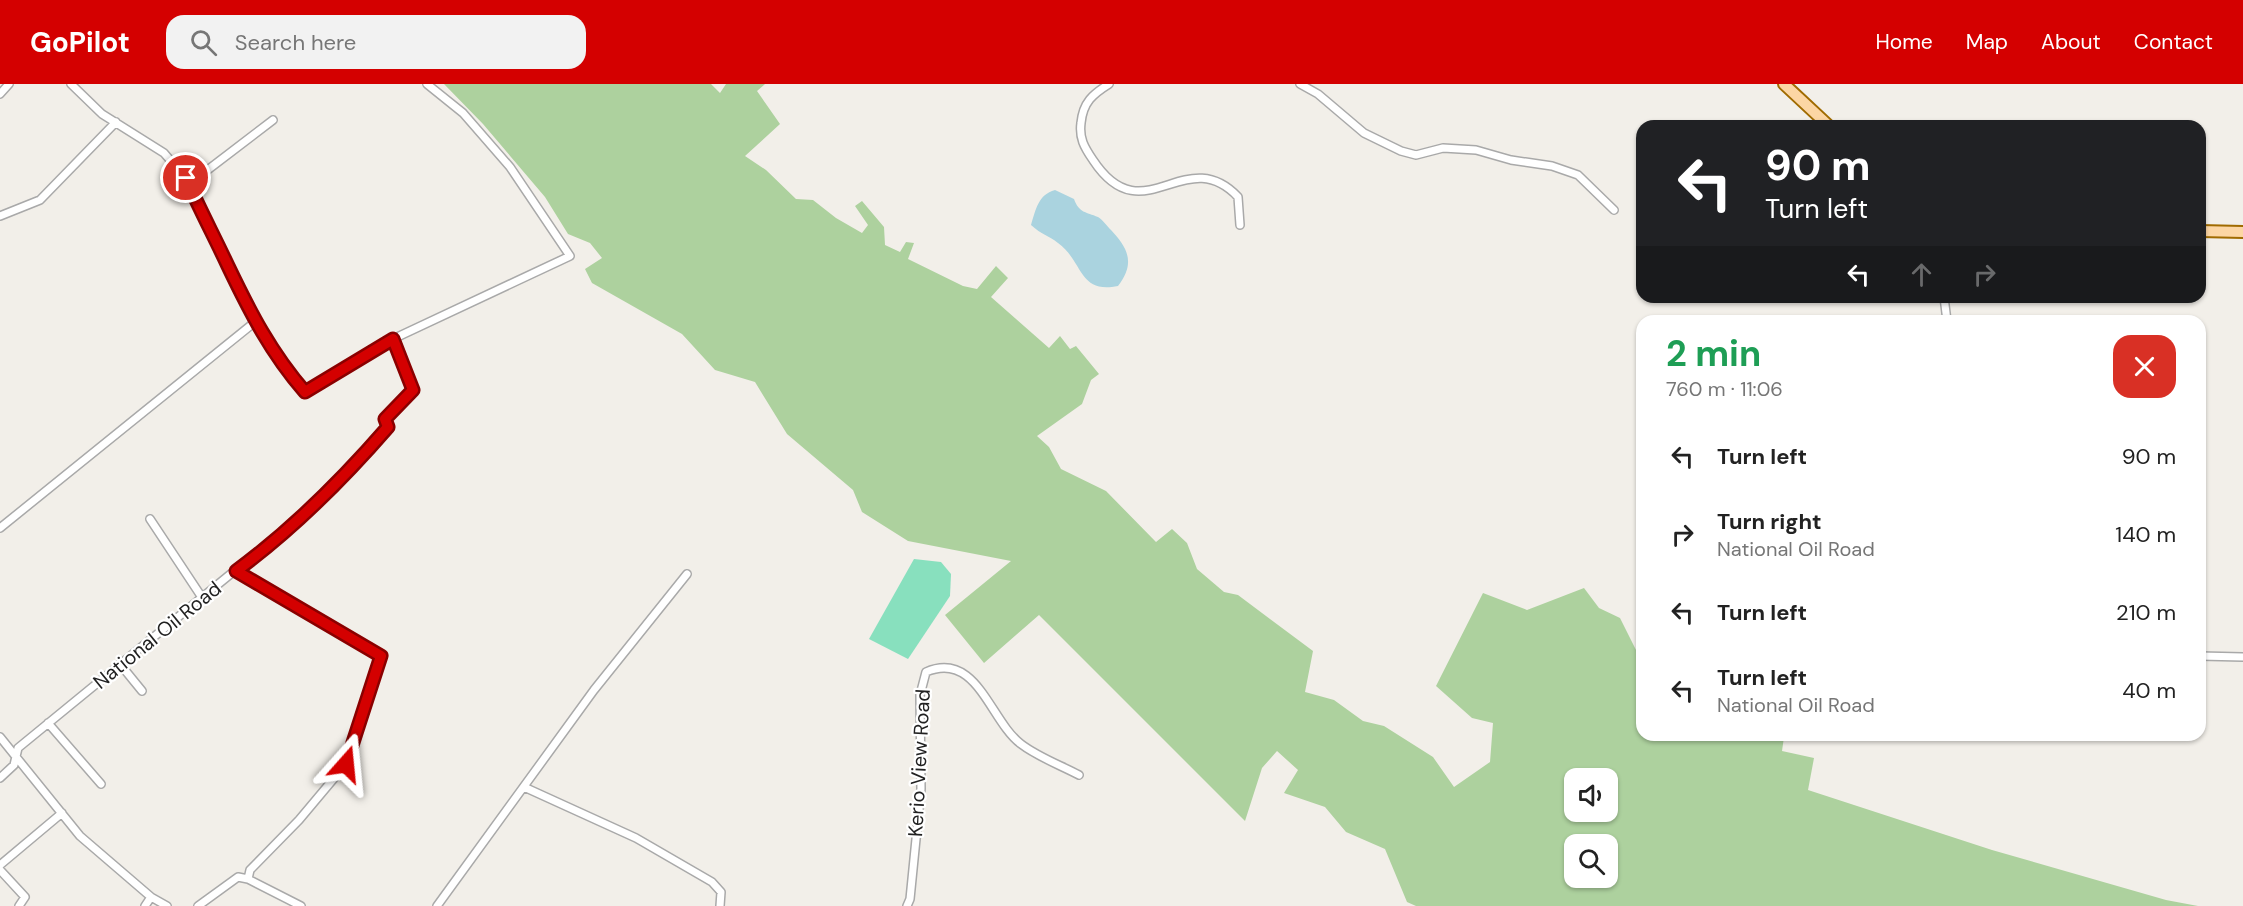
<!DOCTYPE html>
<html lang="en">
<head>
<meta charset="utf-8">
<style>
  body { margin:0; font-family:"DM Sans",sans-serif; background:#f2f2f2; color:#222; height:100vh; display:flex; flex-direction:column; font-size:22px; white-space:nowrap }
  * { box-sizing:border-box; margin:0 }
  p { font-size:20px; color:#767676 }
  .icon { flex:none; width:33px; height:33px; fill:none; stroke:currentColor; stroke-width:2; stroke-linecap:round; stroke-linejoin:round }
  .map { position:relative; flex:1; overflow:hidden }
  .details { position:absolute; left:1636px; top:231px; width:570px; height:426px; display:flex; flex-direction:column; background:#fff; border-radius:18px; box-shadow:0 2px 4px #0004 }
  .details>* { flex:none }
  .guide { position:absolute; left:1636px; top:36px; width:570px; height:183px; border-radius:18px; box-shadow:0 2px 4px #0004; background:#202124; color:#fff; overflow:hidden }
  .controls { position:absolute; left:1564px; top:684px; display:grid; gap:12px }
  .controls a { display:grid; place-items:center; width:54px; height:54px; border-radius:12px; background:#fff; box-shadow:0 2px 4px #0004; font-size:30px }
  .pin { position:absolute; display:grid; place-items:center; width:51px; height:51px; color:#fff; margin:-26px; border:3px solid #fff; border-radius:50%; box-shadow:0 2px 6px #0007 }
  .me { position:absolute; width:66px; margin:-33px; rotate:18deg; stroke-linejoin:round; filter:drop-shadow(0 0 4px #0008) }
  .turn { display:flex; align-items:center; gap:21px; height:126px; padding:0 30px; font-size:27px }
  .turn .icon { width:78px; height:78px; stroke-width:2.5 }
  .turn b { display:block; font-size:42px; line-height:51px }
  .lanes { display:flex; align-items:center; height:57px; padding:0 30px; background:#0003; justify-content:center; gap:30px; direction:ltr }
  .lanes .off { opacity:.35 }
  .round { display:grid; place-items:center; flex:none; width:63px; height:63px; border-radius:18px; background:#f2f2f2 }
  .head { display:flex; align-items:center; justify-content:space-between; height:102px; padding:0 30px }
  h1 { font-size:36px; font-weight:700; line-height:45px; color:#1e9e55 }
  ul { padding:0; list-style:none }
  li { display:flex; align-items:center; gap:18px; height:78px; padding:0 30px }
  li div { flex:1 }
  li b { display:block; font-size:22px }
  li em { font-style:normal }
  header { display:flex; align-items:center; gap:36px; box-sizing:border-box; height:84px; padding:0 30px; background:#d40000; color:#fff }
  header strong { font-size:28px }
  nav { display:flex; gap:33px; margin-inline-start:auto; font-size:21px }
  .search { width:420px; height:54px; background:#f2f2f2; display:flex; align-items:center; gap:15px; box-sizing:border-box; padding:0 21px; border-radius:18px; color:#767676; font-size:22px }
  .map>svg:first-child { display:block }
</style>
</head>
<body>
<header>
<strong>GoPilot</strong>
<div class="search"><svg class="icon" aria-label="search" viewBox="0 0 24 24"><circle cx="10" cy="10" r="6"/><path d="M15 15l6 6"/></svg>Search here</div>
<nav><a>Home</a><a>Map</a><a>About</a><a>Contact</a></nav>
</header>
<div class="map">
<svg width="2243" height="822" viewBox="0 0 2243 822">
  <rect width="100%" height="100%" fill="#f2efe9"/>
  <path fill="#add19e" fill-rule="evenodd" d="M 444,0 L 711,0 L 720,9 L 726,0 L 765,0 L 757,7 L 780,40 L 745,72 L 766,86 L 796,115 L 813,116 L 836,134 L 862,149 L 868,141 L 855,122 L 862,117 L 884,143 L 885,161 L 900,168 L 906,158 L 914,159 L 908,175 L 963,202 L 977,205 L 996,182 L 1008,194 L 991,213 L 1049,264 L 1060,252 L 1070,265 L 1076,262 L 1099,290 L 1091,296 L 1082,320 L 1037,352 L 1049,363 L 1061,385 L 1106,407 L 1156,458 L 1172,445 L 1187,459 L 1197,485 L 1224,508 L 1238,511 L 1313,567 L 1305,608 L 1334,616 L 1363,637 L 1384,642 L 1433,673 L 1454,703 L 1490,678 L 1493,639 L 1472,634 L 1436,602 L 1483,509 L 1527,526 L 1584,504 L 1599,524 L 1620,534 L 1636,566 L 1642,569 L 1642,651 L 1811,651 L 1784,653 L 1782,667 L 1814,674 L 1808,706 L 1992,766 L 2166,816 L 2198,822 L 1416,822 L 1407,818 L 1385,765 L 1346,748 L 1325,723 L 1284,709 L 1298,686 L 1277,667 L 1262,684 L 1245,737 L 1039,531 L 984,579 L 945,531 L 1011,477 L 908,457 L 862,428 L 853,406 L 787,350 L 755,298 L 715,286 L 682,250 L 592,199 L 585,185 L 602,174 L 590,159 L 568,150 L 545,113 L 483,40 ZM 1575,694 L 1608,694 L 1608,728 L 1575,728 ZM 1575,760 L 1608,760 L 1608,794 L 1575,794 Z"/>
  <path fill="#88e0be" d="M 914,475 L 941,478 L 951,490 L 950,512 L 908,575 L 869,555 Z"/>
  <path fill="#aad3df" d="M 1055,106 L 1074,115 C 1079,129 1086,128 1098,133 C 1103,136 1107,142 1111,146 C 1129,165 1135,180 1118,202 C 1078,210 1084,178 1058,159 C 1048,151 1042,151 1031,141 C 1036,125 1038,111 1055,106 Z"/>
  <g fill="none" stroke-linecap="round" stroke-linejoin="round">
    <defs>
      <path id="street" d="M 71,0 L 102,30 L 164,69 L 182,90 L 191,95 L 201,91 L 273,36
        M 1109,0 C 1093,10 1083,18 1081,39 C 1079,54 1084,63 1093,76 C 1143,152 1185,57 1238,113 L 1240,141
        M 1300,0 L 1318,10 L 1364,49 L 1401,67 L 1416,71 L 1443,64 L 1476,66 L 1511,76 L 1552,82 L 1578,91 L 1614,126
        M 0,10 L 9,0
        M 186,94 C 199,124 214,152 228,182 C 250,228 271,269 305,308 L 393,255 L 570,172 L 510,83 L 463,29 L 427,0
        M 0,132 L 40,116 L 116,38
        M 1944,213 L 1947,237
        M 150,435 L 201,512
        M 0,444 L 255,238
        M 2200,572 L 2243,573
        M 120,580 L 142,607
        M 48,639 L 101,700
        M 0,653 L 80,752 L 151,813
        M 0,694 L 14,681 L 18,664 L 326,412 L 388,343 L 385,335 L 413,306 L 393,255
        M 524,703 L 636,754 L 712,798 L 721,808 L 720,822
        M 0,781 L 62,729
        M 0,786 L 25,813 L 19,822
        M 248,795 L 301,822
        M 145,822 L 151,813 L 167,822
        M 198,822 L 238,793 L 248,795 L 250,786 L 299,736 L 346,680 L 381,572 L 236,487
        M 437,822 L 594,606 L 687,490
        M 907,822 L 910,815 L 921,705 L 920,611 L 926,588 C 977,566 990,637 1021,660 C 1038,673 1060,681 1079,691"/>
      <path id="primary" d="M 1784,0 L 1829,42
        M 2200,147 L 2243,148"/>
    </defs>
    <use href="#street" stroke="#a9a9a9" stroke-width="10"/>
    <use href="#primary" stroke="#a06b00" stroke-width="14"/>
    <use href="#street" stroke="#fff" stroke-width="7"/>
    <use href="#primary" stroke="#fcd6a4" stroke-width="10"/>
  </g>
  <g fill="none" stroke-linecap="round" stroke-linejoin="round">
    <defs>
      <path id="route" d="M 186,94 C 199,124 214,152 228,182 C 250,228 271,269 305,308 L 393,255 L 413,306 L 385,335 L 388,343 C 342,396 293,445 236,487 L 381,572 L 346,680"/>
    </defs>
    <use href="#route" stroke="#8a0000" stroke-width="15"/>
    <use href="#route" stroke="#d40000" stroke-width="10"/>
  </g>
  <g text-anchor="middle" stroke-width="4.5" stroke-linejoin="round" paint-order="stroke">
    <g font-size="20" fill="#222" stroke="#fff">
      <text transform="translate(157 551) rotate(-39)" y="7">National Oil Road</text>
      <text transform="translate(919 679) rotate(-87)" y="7">Kerio View Road</text>
    </g>
  </g>
</svg>
<div class="controls">
<a><svg class="icon" aria-label="sound" viewBox="0 0 24 24"><path d="M4 9h4l5-4v14l-5-4H4zM17 9q2 3 0 6"/></svg></a>
<a><svg class="icon" aria-label="search" viewBox="0 0 24 24"><circle cx="10" cy="10" r="6"/><path d="M15 15l6 6"/></svg></a>
</div>
<div class="pin" style="left:186px;top:94px;background:#d93025"><svg class="icon" aria-label="arrive" viewBox="0 0 24 24"><path d="M6 21V4h12l-3 4 3 4H6"/></svg></div>
<svg class="me" style="left:346px;top:680px" viewBox="-20 -20 40 40"><path d="M0-17L14 15 0 8-14 15z" fill="#d40000" stroke="#fff" stroke-width="4"/></svg>
<div class="guide">
<div class="turn"><svg class="icon" aria-label="left" viewBox="0 0 24 24"><path d="M17 20v-9H6M10 6l-5 5 5 5"/></svg><div><b>90 m</b>Turn left</div></div>
<div class="lanes"><svg class="icon" aria-label="left" viewBox="0 0 24 24"><path d="M17 20v-9H6M10 6l-5 5 5 5"/></svg><svg class="icon off" aria-label="ahead" viewBox="0 0 24 24"><path d="M12 20V5M6 11l6-6 6 6"/></svg><svg class="icon off" aria-label="right" viewBox="0 0 24 24"><path d="M7 20v-9h11M14 6l5 5-5 5"/></svg></div>
</div>
<section class="details">
<div class="head"><div><h1>2 min</h1><p>760 m · 11:06</p></div><a class="round" style="background:#d93025;color:#fff"><svg class="icon" aria-label="close" viewBox="0 0 24 24"><path d="M6 6l12 12M18 6L6 18"/></svg></a></div>
<ul>
<li><svg class="icon" aria-label="left" viewBox="0 0 24 24"><path d="M17 20v-9H6M10 6l-5 5 5 5"/></svg><div><b>Turn left</b></div><em>90 m</em></li>
<li><svg class="icon" aria-label="right" viewBox="0 0 24 24"><path d="M7 20v-9h11M14 6l5 5-5 5"/></svg><div><b>Turn right</b><p>National Oil Road</p></div><em>140 m</em></li>
<li><svg class="icon" aria-label="left" viewBox="0 0 24 24"><path d="M17 20v-9H6M10 6l-5 5 5 5"/></svg><div><b>Turn left</b></div><em>210 m</em></li>
<li><svg class="icon" aria-label="left" viewBox="0 0 24 24"><path d="M17 20v-9H6M10 6l-5 5 5 5"/></svg><div><b>Turn left</b><p>National Oil Road</p></div><em>40 m</em></li>
</ul>
</section>
</div>
</body>
</html>
